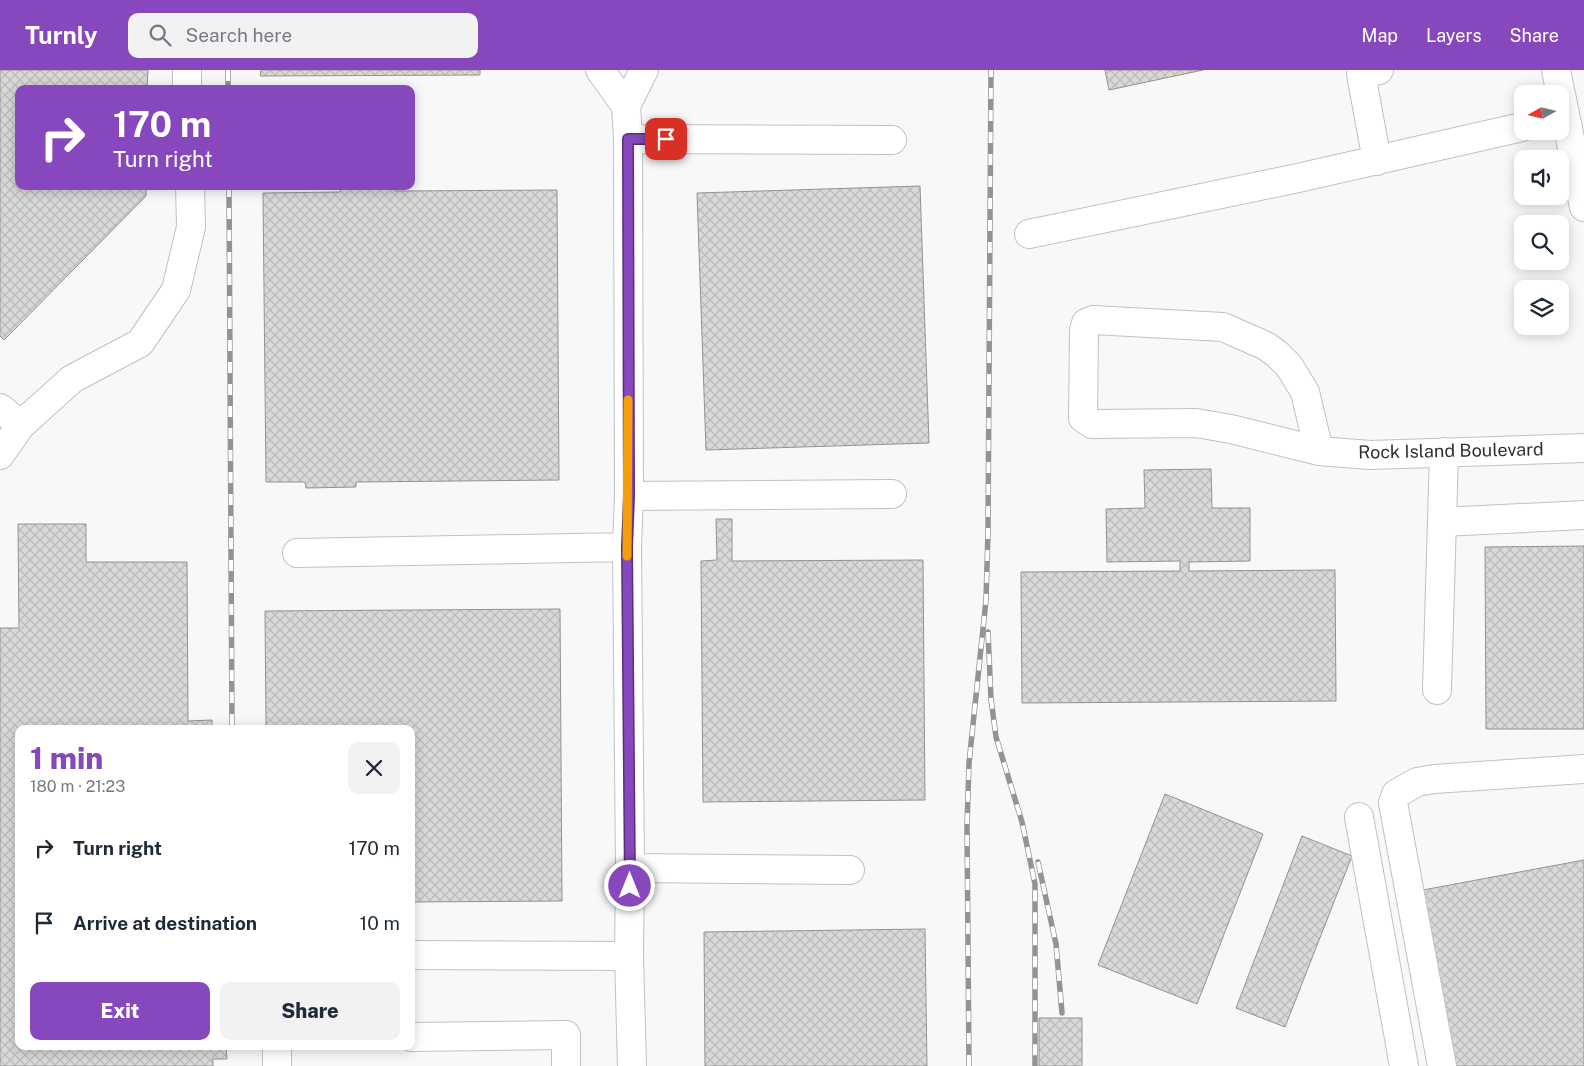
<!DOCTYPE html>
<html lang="en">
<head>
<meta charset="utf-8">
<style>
  body { margin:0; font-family:"Public Sans",sans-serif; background:#f2f2f3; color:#1f2937; height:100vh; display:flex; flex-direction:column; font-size:19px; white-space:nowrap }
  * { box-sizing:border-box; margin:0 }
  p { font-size:16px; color:#747a83 }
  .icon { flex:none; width:28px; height:28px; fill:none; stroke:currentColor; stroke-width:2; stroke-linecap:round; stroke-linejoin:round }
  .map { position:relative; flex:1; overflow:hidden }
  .side { position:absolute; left:15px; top:655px; width:400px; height:325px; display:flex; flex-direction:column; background:#fff; border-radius:10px; box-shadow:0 2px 12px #0003 }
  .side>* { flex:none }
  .top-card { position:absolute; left:15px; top:15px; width:400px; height:105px; border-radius:10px; box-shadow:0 2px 12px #0003; background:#8848bd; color:#fff; overflow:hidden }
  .needle { width:32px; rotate:262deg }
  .fabs { position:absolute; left:1514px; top:15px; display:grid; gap:10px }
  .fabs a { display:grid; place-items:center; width:55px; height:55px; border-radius:10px; background:#fff; box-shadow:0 2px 12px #0003; font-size:25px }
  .pin { position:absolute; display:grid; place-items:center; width:42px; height:42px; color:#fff; margin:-21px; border-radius:10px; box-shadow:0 2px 8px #0006 }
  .me { position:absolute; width:55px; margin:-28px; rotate:0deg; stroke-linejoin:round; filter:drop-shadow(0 0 4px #0008) }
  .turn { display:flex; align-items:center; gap:18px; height:105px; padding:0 15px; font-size:22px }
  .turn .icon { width:65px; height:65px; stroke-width:2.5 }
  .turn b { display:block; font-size:35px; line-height:42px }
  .round { display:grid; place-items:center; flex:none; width:52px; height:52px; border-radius:10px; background:#f2f2f3 }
  .summary { display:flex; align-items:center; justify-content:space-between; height:85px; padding:0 15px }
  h1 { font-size:30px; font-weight:800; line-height:38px; color:#8848bd }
  .primary-button { display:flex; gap:10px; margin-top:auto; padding:10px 15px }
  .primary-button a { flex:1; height:58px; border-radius:10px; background:#8848bd; color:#fff; font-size:20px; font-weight:800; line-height:58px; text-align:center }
  .primary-button a+a { background:#f2f2f3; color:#1f2937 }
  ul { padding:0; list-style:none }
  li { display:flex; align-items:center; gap:15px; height:75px; padding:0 15px }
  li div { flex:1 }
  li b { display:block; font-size:19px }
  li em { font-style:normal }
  header { display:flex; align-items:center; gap:30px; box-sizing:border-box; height:70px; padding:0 25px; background:#8848bd; color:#fff }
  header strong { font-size:24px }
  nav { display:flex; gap:28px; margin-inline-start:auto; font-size:18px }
  .search { width:350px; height:45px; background:#f2f2f3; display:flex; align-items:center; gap:12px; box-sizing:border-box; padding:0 18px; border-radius:10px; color:#747a83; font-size:19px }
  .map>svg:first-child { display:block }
</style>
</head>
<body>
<header>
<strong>Turnly</strong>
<div class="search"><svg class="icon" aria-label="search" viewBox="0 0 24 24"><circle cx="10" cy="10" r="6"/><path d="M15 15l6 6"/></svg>Search here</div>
<nav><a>Map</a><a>Layers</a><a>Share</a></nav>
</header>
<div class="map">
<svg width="1584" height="996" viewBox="0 0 1584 996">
  <defs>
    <pattern id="building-cross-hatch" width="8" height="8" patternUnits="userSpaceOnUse" patternTransform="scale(1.25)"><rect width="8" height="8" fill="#dad9d7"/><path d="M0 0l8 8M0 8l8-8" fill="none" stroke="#bbbbb9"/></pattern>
  </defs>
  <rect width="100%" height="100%" fill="#f7f8fa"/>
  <path fill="url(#building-cross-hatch)" stroke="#939290" d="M 0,0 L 148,0 L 147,19 L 19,19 L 19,116 L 146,116 L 146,126 L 4,270 L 0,266 Z
    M 261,0 L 480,0 L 480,5 L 260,6 Z
    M 1105,0 L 1203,0 L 1109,20 Z
    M 373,116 L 395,116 L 395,121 L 557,120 L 559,410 L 356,412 L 356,417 L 306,418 L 305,412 L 266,412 L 263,123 L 340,122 L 340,118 Z
    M 920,116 L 929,373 L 706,380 L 697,123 Z
    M 1211,399 L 1212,438 L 1250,438 L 1250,491 L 1189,492 L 1189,501 L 1335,500 L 1336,631 L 1022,633 L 1021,502 L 1180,501 L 1180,491 L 1107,492 L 1106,439 L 1145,438 L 1144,400 Z
    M 716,449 L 732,449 L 732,491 L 923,490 L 925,730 L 703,732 L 701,491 L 717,490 Z
    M 18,454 L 86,454 L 86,492 L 187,492 L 188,651 L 212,650 L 212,659 L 19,659 L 19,976 L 226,976 L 227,989 L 213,989 L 213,996 L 0,996 L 0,558 L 19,558 Z
    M 1584,476 L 1584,659 L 1486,659 L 1485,477 Z
    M 560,539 L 562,831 L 411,832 L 411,659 L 266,659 L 265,541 Z
    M 1165,724 L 1263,764 L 1197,934 L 1098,895 Z
    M 1302,766 L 1352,786 L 1285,957 L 1236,938 Z
    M 1584,790 L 1584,996 L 1456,996 L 1423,820 Z
    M 925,859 L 927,996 L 705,996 L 704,862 Z
    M 1039,948 L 1082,948 L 1082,996 L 1039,996 Z"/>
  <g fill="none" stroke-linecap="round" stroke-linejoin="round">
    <defs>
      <path id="minor" d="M 187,0 L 187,19
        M 600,0 L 626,36
        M 1556,0 L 1584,137
        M 626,36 L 628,69 L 629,426 L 627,477 L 630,798 L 629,886 L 632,996
        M 626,36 L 644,0
        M 628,69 L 892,70
        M 1377,91 L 1361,4 L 1379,0
        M 1029,164 L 1298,108 L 1522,57
        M 0,338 L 21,355
        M 1319,381 L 1305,322 L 1289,296 L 1277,284 L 1266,276 L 1223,257 L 1093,250 L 1086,253 L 1084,260 L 1083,348 L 1092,354 L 1196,353 L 1231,359 L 1319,381 L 1370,385 L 1584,378
        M 0,385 L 21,355 L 72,309 L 140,273 L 176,220 L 191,157 L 190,116
        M 629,426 L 892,424
        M 1442,452 L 1584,445
        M 297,483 L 627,477
        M 1437,620 L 1444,382
        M 1359,747 L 1404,996
        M 630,798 L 850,800
        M 411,885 L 629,886
        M 411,967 L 566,965 L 566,996
        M 277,996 L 277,976
        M 1442,996 L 1393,733 L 1396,724 L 1417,712 L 1434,709 L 1584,699"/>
    </defs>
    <use href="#minor" stroke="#c0c1c3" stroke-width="30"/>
    <use href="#minor" stroke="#fff" stroke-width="28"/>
    <defs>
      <path id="rail" d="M 228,0 L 228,19
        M 229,116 L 232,659
        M 988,562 L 991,629 L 996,667 L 1022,752 L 1035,814 L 1035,996
        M 1038,792 L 1056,874 L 1062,943
        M 969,996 L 967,756 L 969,693 L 986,530 L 988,462 L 991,0"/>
    </defs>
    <use href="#rail" stroke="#929394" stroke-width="5.5"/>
    <use href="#rail" stroke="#fff" stroke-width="4" stroke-dasharray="11" stroke-linecap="butt"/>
  </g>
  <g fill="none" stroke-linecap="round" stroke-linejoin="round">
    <defs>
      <path id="route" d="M 630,816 L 627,477 L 629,426 L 628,69 L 666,69"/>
    </defs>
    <use href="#route" stroke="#582f7b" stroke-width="12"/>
    <use href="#route" stroke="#8848bd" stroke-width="9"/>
    <path stroke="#f59e0b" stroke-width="9" d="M 627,486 L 628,330"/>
  </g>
  <g text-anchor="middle" stroke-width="5" stroke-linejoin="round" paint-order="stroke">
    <g font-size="18" fill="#2f2f30" stroke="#fff">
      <text transform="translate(1451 381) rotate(-1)" y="6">Rock Island Boulevard</text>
    </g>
  </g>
</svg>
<div class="fabs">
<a><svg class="needle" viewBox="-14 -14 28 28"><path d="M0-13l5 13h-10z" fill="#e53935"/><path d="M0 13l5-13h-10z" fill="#747a83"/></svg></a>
<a><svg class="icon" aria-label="sound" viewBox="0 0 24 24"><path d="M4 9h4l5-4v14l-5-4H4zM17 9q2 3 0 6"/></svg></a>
<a><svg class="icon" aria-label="search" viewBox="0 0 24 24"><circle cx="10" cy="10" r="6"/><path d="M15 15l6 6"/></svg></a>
<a><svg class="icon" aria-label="layers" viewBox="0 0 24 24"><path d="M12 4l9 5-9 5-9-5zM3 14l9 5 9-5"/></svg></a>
</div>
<div class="pin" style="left:666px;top:69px;background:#d93025"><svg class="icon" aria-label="arrive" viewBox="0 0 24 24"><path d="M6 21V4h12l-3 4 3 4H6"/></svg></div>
<svg class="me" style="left:630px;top:816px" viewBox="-20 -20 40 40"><circle r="17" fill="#8848bd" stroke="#fff" stroke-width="3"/><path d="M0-11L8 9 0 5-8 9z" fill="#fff"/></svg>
<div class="top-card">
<div class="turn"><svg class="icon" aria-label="right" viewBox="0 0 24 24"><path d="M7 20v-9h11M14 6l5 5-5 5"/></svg><div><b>170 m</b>Turn right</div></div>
</div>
<section class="side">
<div class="summary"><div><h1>1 min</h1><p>180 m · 21:23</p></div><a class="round"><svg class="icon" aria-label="close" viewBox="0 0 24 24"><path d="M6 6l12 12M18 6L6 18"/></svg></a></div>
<ul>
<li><svg class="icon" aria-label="right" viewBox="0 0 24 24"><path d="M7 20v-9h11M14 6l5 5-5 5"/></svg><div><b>Turn right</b></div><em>170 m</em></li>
<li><svg class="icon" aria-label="arrive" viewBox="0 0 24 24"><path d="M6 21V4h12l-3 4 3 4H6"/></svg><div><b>Arrive at destination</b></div><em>10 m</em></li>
</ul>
<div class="primary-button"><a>Exit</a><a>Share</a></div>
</section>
</div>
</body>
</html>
